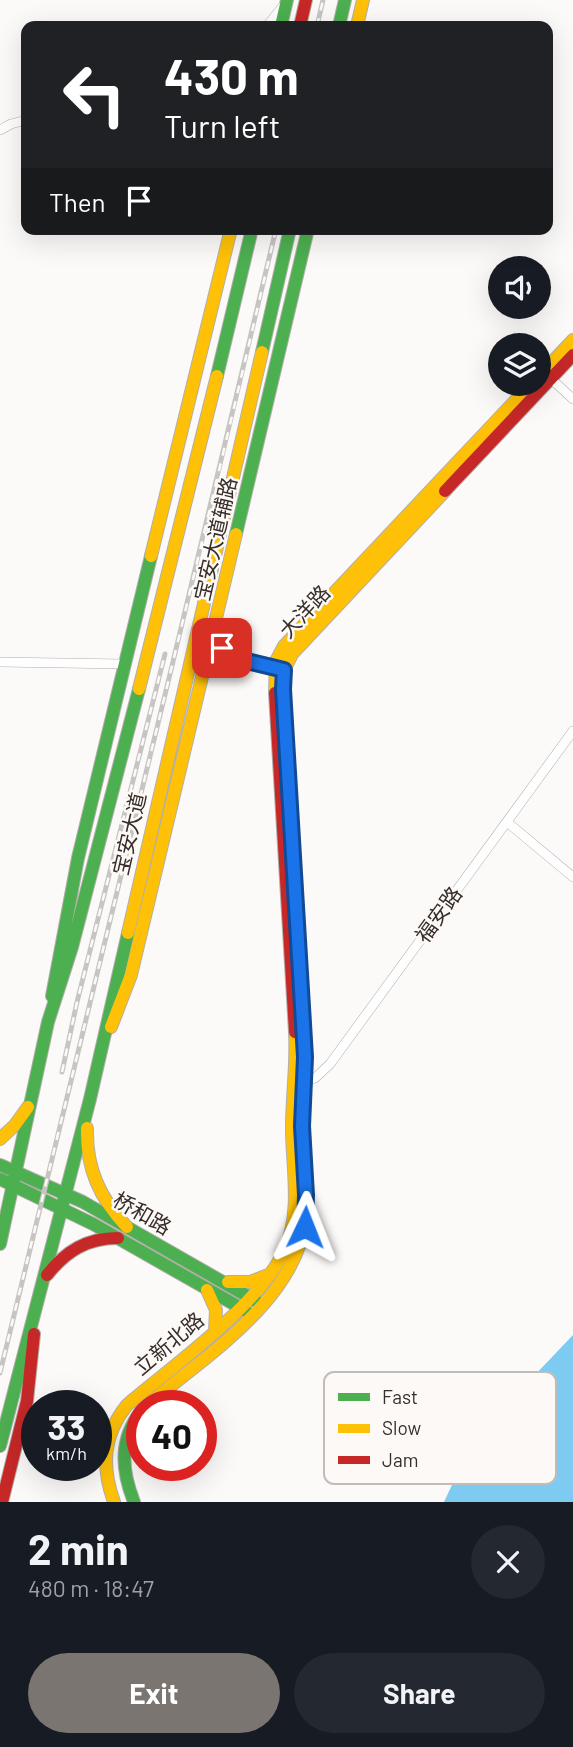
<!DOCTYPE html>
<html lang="en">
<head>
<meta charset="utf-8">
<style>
  body { margin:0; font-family:Barlow,"Noto Sans SC",sans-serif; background:#242831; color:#f1f3f6; height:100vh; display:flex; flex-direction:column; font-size:26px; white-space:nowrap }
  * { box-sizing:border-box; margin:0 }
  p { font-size:23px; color:#9ea1a6 }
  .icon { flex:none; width:38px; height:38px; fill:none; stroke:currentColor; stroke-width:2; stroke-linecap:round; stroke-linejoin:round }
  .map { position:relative; height:1502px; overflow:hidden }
  .side { display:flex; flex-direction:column; background:#171b24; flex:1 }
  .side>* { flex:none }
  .hud { position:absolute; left:21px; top:21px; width:532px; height:214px; border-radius:14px; box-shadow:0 7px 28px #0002; background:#202124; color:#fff; overflow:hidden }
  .tools { position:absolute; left:488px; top:256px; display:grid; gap:14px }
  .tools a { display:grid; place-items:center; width:63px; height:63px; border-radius:50%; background:#171b24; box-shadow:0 7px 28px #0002; font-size:35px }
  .speed { position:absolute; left:21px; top:1390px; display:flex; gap:14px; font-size:35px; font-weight:700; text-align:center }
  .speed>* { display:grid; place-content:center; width:91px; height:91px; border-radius:50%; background:#171b24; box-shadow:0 7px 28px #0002; line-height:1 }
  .speed small { font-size:18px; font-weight:400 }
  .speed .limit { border:10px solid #d22; background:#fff; color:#111 }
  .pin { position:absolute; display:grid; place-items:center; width:60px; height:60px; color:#fff; margin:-30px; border-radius:14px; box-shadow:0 4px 10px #0006 }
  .me { position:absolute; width:77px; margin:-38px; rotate:2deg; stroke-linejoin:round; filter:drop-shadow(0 0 5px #0008) }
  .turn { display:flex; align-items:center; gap:24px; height:147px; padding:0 28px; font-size:32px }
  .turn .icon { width:91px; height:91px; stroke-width:2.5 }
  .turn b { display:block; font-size:49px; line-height:60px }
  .then { display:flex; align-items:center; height:66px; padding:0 28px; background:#0003; gap:14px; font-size:26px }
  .round { display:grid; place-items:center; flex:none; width:74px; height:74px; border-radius:37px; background:#242831 }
  .headline { display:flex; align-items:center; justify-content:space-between; height:119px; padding:0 28px }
  h1 { font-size:42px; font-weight:700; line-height:52px }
  .button { display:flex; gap:14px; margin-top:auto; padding:14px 28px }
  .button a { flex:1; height:80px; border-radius:42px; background:#7b7572; color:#fff; font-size:28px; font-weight:700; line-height:80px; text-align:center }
  .button a+a { background:#242831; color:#f1f3f6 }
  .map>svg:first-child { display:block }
</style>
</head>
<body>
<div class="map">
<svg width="573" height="1502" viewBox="0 0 573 1502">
  <rect width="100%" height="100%" fill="#fcfaf8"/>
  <path fill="#7dcbf0" d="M 573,1335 L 573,1502 L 444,1502 L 473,1440 Z"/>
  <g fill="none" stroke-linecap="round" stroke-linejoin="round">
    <defs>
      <path id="street" d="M 267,26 L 283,6
        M 0,130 L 11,124 L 26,120
        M 547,375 L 573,399
        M 0,662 L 124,664
        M 507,822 L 573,877
        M 299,1083 L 315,1078 L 330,1064 L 573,731"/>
      <path id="fast" d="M 281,26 L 287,0
        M 339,26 L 345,0
        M 262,352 L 290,229
        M 217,376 L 252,229
        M 236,534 L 308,229
        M 215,628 C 225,662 252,662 282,669
        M 204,673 L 222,664 L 243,666
        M 295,883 L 304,1015 L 304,1076
        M 52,996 L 78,858 L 151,556
        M 0,1165 L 83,1202 L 256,1301
        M 0,1179 L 93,1224 L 246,1311
        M 0,1244 L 48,1022 L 72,947 L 139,689
        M 0,1446 L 90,1099 L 128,933
        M 134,1502 C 121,1469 119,1439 142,1410"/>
      <path id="slow" d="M 357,26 L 363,0
        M 539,376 L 573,340
        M 151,556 L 231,229
        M 139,689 L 217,376
        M 275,693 L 276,661 L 284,646 L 532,383
        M 283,694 L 284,670 L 292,654 L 445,491
        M 128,933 L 262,352
        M 111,1027 L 131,975 L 236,534
        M 87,1128 C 86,1168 100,1199 127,1227
        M 0,1139 L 15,1125 L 28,1107
        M 228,1282 L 250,1282 L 268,1275
        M 207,1290 L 216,1310 L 215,1331
        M 147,1405 C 205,1356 300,1298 306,1214 C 308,1188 303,1161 302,1135 C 301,1115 303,1095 304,1076
        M 114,1502 C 101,1466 103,1435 127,1405 C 174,1365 261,1304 285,1249 C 302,1211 292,1167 292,1128 C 292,1095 297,1064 295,1032"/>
      <path id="jam" d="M 300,26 L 306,0
        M 445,491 L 573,355
        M 275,693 L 295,1032
        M 47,1275 C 66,1251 87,1238 118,1238
        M 2,1502 L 27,1401 L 34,1334"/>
    </defs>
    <use href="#street" stroke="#b2aeaa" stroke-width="10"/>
    <use href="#fast" stroke="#b2aeaa" stroke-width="14"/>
    <use href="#slow" stroke="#b2aeaa" stroke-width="14"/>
    <use href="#jam" stroke="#b2aeaa" stroke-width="14"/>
    <use href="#street" stroke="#fffefe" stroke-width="9"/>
    <use href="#fast" stroke="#4caf50" stroke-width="12"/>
    <use href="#slow" stroke="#ffc107" stroke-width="12"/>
    <use href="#jam" stroke="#c62828" stroke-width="12"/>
    <defs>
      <path id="rail" d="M 317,26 L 323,0
        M 62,1072 L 77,1002 L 165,654
        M 0,1373 C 92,992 187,611 276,229"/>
    </defs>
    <use href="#rail" stroke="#c6c5c4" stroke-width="5"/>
    <use href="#rail" stroke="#fdf9f7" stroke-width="2.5" stroke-dasharray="8" stroke-linecap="butt"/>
  </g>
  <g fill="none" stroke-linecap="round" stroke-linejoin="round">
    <defs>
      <path id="route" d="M 222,648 L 239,659 L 284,670 L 283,689 L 305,1057 L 302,1126 L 306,1195 L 305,1227"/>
    </defs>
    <use href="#route" stroke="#114b97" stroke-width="18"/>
    <use href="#route" stroke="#1a73e8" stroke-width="12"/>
  </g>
  <g text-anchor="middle" stroke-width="5" stroke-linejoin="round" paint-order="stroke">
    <g font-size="21" fill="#362e2a" stroke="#fdf9f7">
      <text transform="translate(216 539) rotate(-77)" y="7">宝安大道辅路</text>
      <text transform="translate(305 612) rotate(-47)" y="7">大洋路</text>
      <text transform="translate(130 834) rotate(-77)" y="7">宝安大道</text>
      <text transform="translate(439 915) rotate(-54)" y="7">福安路</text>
      <text transform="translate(142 1214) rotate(30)" y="7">桥和路</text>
      <text transform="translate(169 1344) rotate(-40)" y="7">立新北路</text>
    </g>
  </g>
  <rect x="324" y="1372" width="232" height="112" rx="10" fill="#fdf9f7" stroke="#c1bcba" stroke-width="2"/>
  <rect x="338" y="1393" width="32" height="8" fill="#4caf50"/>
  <rect x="338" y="1424" width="32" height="9" fill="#ffc107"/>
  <rect x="338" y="1456" width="32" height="8" fill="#c62828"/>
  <g font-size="19" fill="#362e2a">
    <text x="382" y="1404">Fast</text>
    <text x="382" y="1435">Slow</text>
    <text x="382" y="1467">Jam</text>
  </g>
</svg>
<div class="tools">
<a><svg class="icon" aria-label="sound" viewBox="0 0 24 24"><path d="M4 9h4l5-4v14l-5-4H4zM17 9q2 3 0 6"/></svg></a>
<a><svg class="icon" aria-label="layers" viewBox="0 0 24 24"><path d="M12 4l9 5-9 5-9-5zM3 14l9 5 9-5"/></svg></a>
</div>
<div class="speed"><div>33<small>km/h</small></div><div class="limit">40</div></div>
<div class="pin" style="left:222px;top:648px;background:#d93025"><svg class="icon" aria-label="arrive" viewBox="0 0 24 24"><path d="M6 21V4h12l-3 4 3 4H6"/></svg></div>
<svg class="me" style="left:305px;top:1227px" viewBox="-20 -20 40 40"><path d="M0-17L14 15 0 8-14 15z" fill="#1a73e8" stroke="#fff" stroke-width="4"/></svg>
<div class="hud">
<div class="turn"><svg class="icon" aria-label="left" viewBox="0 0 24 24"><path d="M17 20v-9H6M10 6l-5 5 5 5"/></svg><div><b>430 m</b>Turn left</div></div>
<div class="then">Then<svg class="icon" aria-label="arrive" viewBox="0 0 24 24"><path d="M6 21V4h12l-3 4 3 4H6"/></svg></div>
</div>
</div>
<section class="side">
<div class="headline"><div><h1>2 min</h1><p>480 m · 18:47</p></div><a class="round"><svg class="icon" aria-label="close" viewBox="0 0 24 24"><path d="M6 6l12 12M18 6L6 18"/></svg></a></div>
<div class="button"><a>Exit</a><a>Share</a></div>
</section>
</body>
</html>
